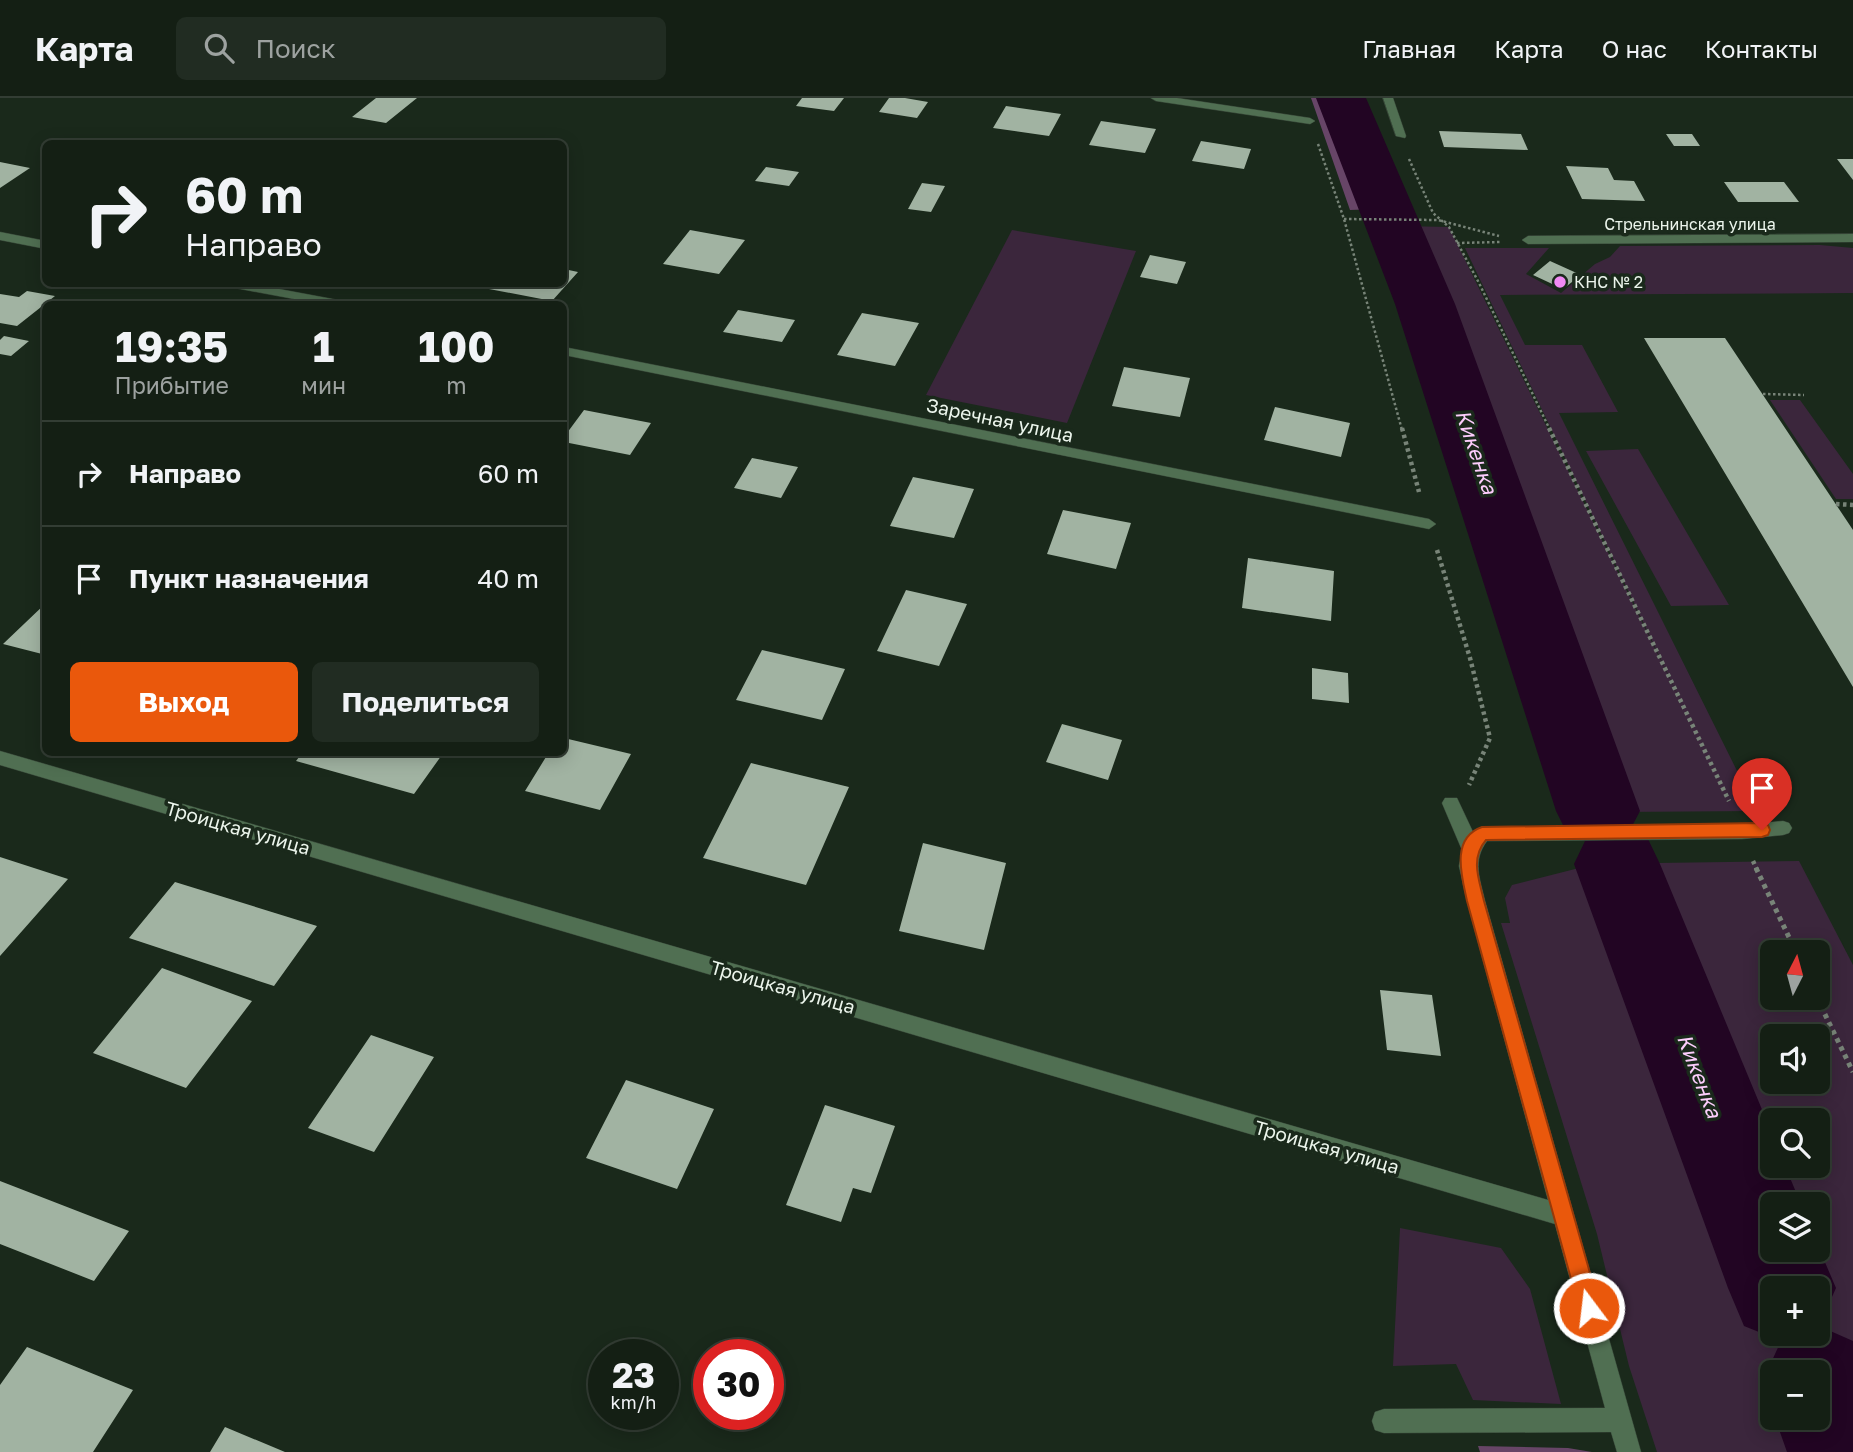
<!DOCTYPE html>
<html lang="ru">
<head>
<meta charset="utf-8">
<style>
  body { margin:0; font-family:"Golos Text",sans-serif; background:#212c22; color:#f1f3f6; height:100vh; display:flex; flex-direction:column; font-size:26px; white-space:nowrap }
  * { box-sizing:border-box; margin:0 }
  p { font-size:23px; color:#9da2a0 }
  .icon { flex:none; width:38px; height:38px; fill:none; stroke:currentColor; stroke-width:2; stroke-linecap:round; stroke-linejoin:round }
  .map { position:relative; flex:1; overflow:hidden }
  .sheet { position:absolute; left:42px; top:203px; width:525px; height:455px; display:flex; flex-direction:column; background:#141f14; border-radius:10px; box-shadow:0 4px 18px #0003,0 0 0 2px #333d34 }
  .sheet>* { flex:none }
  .hud { position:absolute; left:42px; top:42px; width:525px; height:147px; border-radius:10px; box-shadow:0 4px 18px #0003,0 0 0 2px #333d34; background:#141f14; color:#f1f3f6; overflow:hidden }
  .needle { width:46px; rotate:6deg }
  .tools { position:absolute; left:1760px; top:842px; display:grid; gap:14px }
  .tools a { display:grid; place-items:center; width:70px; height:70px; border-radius:10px; background:#141f14; box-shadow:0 4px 18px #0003,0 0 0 2px #333d34; font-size:35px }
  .speed { position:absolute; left:588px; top:1241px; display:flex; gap:14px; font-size:35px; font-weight:700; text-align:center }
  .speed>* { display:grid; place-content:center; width:91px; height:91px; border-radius:50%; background:#141f14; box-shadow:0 4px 18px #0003,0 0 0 2px #333d34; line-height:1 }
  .speed small { font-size:18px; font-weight:400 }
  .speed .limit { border:10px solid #d22; background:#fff; color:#111 }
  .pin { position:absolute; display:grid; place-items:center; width:60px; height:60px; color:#fff; margin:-72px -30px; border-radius:50% 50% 50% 0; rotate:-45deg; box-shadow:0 0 7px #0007 }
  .pin .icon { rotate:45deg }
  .me { position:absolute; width:77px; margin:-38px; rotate:345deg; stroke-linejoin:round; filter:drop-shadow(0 0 5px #0008) }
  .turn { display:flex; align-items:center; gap:24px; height:147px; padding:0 28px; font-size:32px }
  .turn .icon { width:91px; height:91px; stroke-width:2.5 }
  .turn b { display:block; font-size:49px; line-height:60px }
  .eta { display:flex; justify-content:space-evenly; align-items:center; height:119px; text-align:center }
  .eta b { font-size:42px; font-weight:700; line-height:49px }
  .button { display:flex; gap:14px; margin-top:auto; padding:14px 28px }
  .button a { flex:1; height:80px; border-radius:10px; background:#ea580c; color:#fff; font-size:28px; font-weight:700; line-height:80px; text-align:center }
  .button a+a { background:#212c22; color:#f1f3f6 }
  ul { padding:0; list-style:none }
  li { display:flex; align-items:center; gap:21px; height:105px; padding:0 28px; border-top:2px solid #333d34 }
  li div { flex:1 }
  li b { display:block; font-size:26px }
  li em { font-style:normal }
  header { display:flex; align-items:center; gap:42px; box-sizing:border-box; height:98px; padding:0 35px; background:#141f14; border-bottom:2px solid #333d34 }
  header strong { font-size:33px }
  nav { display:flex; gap:38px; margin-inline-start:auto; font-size:24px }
  .search { width:490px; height:63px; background:#212c22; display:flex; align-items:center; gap:18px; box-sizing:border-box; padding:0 24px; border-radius:10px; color:#9da2a0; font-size:26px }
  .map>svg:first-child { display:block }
</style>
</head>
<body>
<header>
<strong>Карта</strong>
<div class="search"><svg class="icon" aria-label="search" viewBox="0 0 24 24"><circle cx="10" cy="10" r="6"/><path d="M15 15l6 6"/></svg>Поиск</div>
<nav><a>Главная</a><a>Карта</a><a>О нас</a><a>Контакты</a></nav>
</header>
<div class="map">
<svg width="1853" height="1354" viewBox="0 0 1853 1354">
  <rect width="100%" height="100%" fill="#1a291b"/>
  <path fill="#3b263c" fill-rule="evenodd" d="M 1332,0 L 1345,0 L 1393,118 L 1387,120 L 1381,128 L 1377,111 Z
    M 1400,128 L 1449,129 L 1686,614 L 1465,150 L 1549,150 L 1526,176 L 1561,195 L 1595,166 L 1610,159 L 1620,148 L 1820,147 L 1853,150 L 1853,195 L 1500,197 L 1525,247 L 1582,247 L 1618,314 L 1559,315 L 1757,713 L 1618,714 Z
    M 1012,132 L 1136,153 L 1067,325 L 926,297 Z
    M 1770,302 L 1800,302 L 1853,376 L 1853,401 L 1836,401 Z
    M 1638,351 L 1729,507 L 1671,508 L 1586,353 Z
    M 1799,763 L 1853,867 L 1853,1336 L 1813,1236 L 1818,1236 L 1818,1190 L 1794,1190 L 1779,1152 L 1818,1152 L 1818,1106 L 1773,1106 L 1773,1136 L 1660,848 L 1643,818 L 1652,809 L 1671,811 L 1664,780 L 1657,765 ZM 1818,854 L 1818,900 L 1773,900 L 1773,854 ZM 1818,938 L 1818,984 L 1773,984 L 1773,938 ZM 1773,1022 L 1818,1022 L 1818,1068 L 1773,1068 Z
    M 1579,770 L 1599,805 L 1614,806 L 1631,815 L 1773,1199 L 1773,1236 L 1786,1236 L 1800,1274 L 1773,1274 L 1773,1320 L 1817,1320 L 1830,1354 L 1657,1354 L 1629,1268 L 1597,1136 L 1501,825 L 1510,825 L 1505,800 L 1512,787 Z
    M 1400,1130 L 1501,1150 L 1530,1191 L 1561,1306 L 1473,1302 L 1456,1266 L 1393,1268 Z"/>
  <path fill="#674567" d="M 1311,0 L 1333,0 L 1377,111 L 1350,112 Z
    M 1478,1348 L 1568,1350 L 1592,1354 L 1480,1354 Z"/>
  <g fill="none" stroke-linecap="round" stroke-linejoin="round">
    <path fill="#220523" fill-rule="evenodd" d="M 1316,0 L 1366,0 L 1455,206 L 1640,713 L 1629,734 L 1648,741 L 1660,766 L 1773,1038 L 1773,1068 L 1785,1068 L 1801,1106 L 1773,1106 L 1773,1152 L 1818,1152 L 1818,1148 L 1836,1190 L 1819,1228 L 1853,1243 L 1853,1354 L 1787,1354 L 1775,1320 L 1818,1320 L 1818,1274 L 1773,1274 L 1773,1313 L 1762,1284 L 1781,1243 L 1744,1228 L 1728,1190 L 1574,766 L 1585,743 L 1568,737 L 1556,713 L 1395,206 ZM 1773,1190 L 1818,1190 L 1818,1236 L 1773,1236 Z"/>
  </g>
  <path fill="#a1b3a2" d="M 376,0 L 417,0 L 386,25 L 352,19 Z
    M 802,0 L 844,0 L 834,13 L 796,8 Z
    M 889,0 L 905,0 L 928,4 L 917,20 L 879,14 Z
    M 1006,8 L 1061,16 L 1049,38 L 993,30 Z
    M 1101,23 L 1156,31 L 1145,55 L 1089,47 Z
    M 1439,33 L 1521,36 L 1528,52 L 1444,49 Z
    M 1666,36 L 1692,36 L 1700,48 L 1674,48 Z
    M 1201,43 L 1251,51 L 1244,71 L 1192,63 Z
    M 1837,61 L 1853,61 L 1853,82 Z
    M 0,64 L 30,70 L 0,90 Z
    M 1566,68 L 1608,70 L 1614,82 L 1634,83 L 1645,103 L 1582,101 Z
    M 766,69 L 799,74 L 789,88 L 755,83 Z
    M 1724,84 L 1784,84 L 1799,104 L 1738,104 Z
    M 922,85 L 945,88 L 931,114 L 908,111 Z
    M 690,132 L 745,142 L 719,176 L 663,166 Z
    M 1150,157 L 1186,164 L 1177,186 L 1140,179 Z
    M 1550,163 L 1581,177 L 1563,191 L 1533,177 Z
    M 564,171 L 578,174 L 552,203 L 489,191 L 494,186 L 564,186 Z
    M 27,193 L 55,198 L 17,228 L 0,225 L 0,196 L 19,199 Z
    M 738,212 L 795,222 L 782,244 L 723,234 Z
    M 862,215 L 919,225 L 895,268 L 837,257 Z
    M 4,238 L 29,243 L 11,258 L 0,256 L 0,242 Z
    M 1644,240 L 1725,240 L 1853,432 L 1853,589 Z
    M 1124,269 L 1190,280 L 1180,319 L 1112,308 Z
    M 1275,309 L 1350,325 L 1341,359 L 1264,342 Z
    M 584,312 L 651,325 L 630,357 L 564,344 L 564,339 Z
    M 752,360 L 798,369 L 781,400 L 734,390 Z
    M 913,379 L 974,391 L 954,440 L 890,428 Z
    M 1063,412 L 1131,425 L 1116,471 L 1047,456 Z
    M 1248,460 L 1334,473 L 1331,523 L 1242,510 Z
    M 906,492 L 967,506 L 939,568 L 877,553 Z
    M 46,505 L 46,557 L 3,546 Z
    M 762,552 L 845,571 L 822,622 L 736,602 Z
    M 1312,570 L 1348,575 L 1349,605 L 1312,601 Z
    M 1062,626 L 1122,642 L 1108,682 L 1046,664 Z
    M 564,640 L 631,656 L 600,712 L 525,693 L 549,654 L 564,654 Z
    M 303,654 L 444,654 L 414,696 L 296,663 Z
    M 751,665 L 849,689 L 806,787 L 703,760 Z
    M 923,745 L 1006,765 L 984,852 L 899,833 Z
    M 0,759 L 68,781 L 0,858 Z
    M 175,784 L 317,828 L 274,888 L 129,840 Z
    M 162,870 L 252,903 L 186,990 L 93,955 Z
    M 1380,892 L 1432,897 L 1441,958 L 1387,952 Z
    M 371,937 L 434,959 L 374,1054 L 308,1030 Z
    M 626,982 L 714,1011 L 677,1091 L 586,1060 Z
    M 825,1007 L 895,1028 L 871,1095 L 853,1090 L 841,1124 L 786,1107 Z
    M 0,1083 L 129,1133 L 94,1183 L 0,1146 Z
    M 27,1249 L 133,1292 L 93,1354 L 0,1354 L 0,1287 Z
    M 225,1329 L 285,1354 L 210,1354 Z"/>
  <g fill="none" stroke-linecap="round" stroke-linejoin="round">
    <defs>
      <path id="minor" d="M 1151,0 L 1177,0 L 1310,20 L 1315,23 L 1310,26 L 1156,3 Z
        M 1383,0 L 1393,0 L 1406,38 L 1405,40 L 1396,38 Z
        M 0,134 L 46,143 L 46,151 L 0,142 Z
        M 1853,136 L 1853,144 L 1528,146 L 1522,142 L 1528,138 Z
        M 229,186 L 252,186 L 338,202 L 344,206 L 321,206 L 235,190 Z
        M 564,249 L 1429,421 L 1436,426 L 1429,431 L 564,257 Z
        M 0,653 L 1548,1102 L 1467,803 L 1459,768 L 1462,752 L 1442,705 L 1445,700 L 1457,700 L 1473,734 L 1482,729 L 1742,727 L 1783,723 L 1789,725 L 1792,730 L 1789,735 L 1783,737 L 1742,741 L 1487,743 C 1472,763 1480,781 1485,803 L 1641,1354 L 1617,1354 L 1611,1334 L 1384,1335 L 1375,1332 L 1372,1323 L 1375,1314 L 1384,1311 L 1605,1310 L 1555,1126 L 0,667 Z"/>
    </defs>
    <use href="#minor" stroke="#374638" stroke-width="1"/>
    <path stroke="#788478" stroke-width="2.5" stroke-dasharray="2.5 2.5" stroke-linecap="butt" d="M 1318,46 L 1344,121 L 1402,332
      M 1409,61 L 1433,115 L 1449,129 L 1479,185 L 1550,332
      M 1344,121 L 1438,122 L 1499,138
      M 1457,145 L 1501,144
      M 1763,296 L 1804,297"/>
    <path stroke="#788478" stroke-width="4.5" stroke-dasharray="3.5 3.5" stroke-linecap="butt" d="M 1402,330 L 1419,394
      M 1549,330 L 1729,703
      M 1836,406 L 1853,407
      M 1437,452 L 1470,560 L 1490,640 L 1469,687
      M 1753,763 L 1757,772"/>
    <path stroke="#788478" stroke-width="5" stroke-dasharray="4.5 4.5" stroke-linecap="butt" d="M 1756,770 L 1796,854
      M 1817,900 L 1853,974"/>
    <use href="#minor" fill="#506f52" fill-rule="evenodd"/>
  </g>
  <path fill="#ea580c" stroke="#983908" stroke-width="2" d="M 1762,725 L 1768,727 L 1770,732 L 1768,737 L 1762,739 L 1486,742 C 1470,761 1479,781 1484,803 L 1600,1210 L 1597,1217 L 1589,1220 L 1582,1217 L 1579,1210 L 1467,803 C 1462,779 1450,740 1482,729 Z"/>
  <circle fill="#f18af4" stroke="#1a291b" stroke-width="2.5" cx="1560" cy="184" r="7"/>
  <g text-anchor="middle" stroke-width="7" stroke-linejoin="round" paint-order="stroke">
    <g font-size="16" fill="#ecf5ec" stroke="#1a291b">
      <text x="1690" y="132">Стрельнинская улица</text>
    </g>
    <g font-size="16" fill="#ecf5ec" stroke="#1a291b" text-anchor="start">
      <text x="1574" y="190">КНС № 2</text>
    </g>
    <g font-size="19" fill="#ecf5ec" stroke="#1a291b">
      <text transform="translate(1000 322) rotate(12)" y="7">Заречная улица</text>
      <text transform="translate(238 730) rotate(16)" y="7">Троицкая улица</text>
      <text transform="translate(783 889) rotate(16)" y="7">Троицкая улица</text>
      <text transform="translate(1327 1049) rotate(16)" y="7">Троицкая улица</text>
    </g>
    <g font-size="21" font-style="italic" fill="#fccdfc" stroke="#1a291b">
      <text transform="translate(1476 354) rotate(71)" y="7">Кикенка</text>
      <text transform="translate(1699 978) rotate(69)" y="7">Кикенка</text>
    </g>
  </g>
</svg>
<div class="tools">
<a><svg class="needle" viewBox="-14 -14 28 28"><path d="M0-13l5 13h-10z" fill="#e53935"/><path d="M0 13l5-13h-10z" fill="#9da2a0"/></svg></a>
<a><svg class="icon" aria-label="sound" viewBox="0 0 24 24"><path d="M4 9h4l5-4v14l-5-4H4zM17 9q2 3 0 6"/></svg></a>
<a><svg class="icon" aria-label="search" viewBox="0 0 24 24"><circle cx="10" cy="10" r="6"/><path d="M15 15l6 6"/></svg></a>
<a><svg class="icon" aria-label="layers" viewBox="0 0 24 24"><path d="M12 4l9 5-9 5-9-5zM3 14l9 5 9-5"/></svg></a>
<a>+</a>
<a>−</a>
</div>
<div class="speed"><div>23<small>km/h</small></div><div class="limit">30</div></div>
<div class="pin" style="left:1762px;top:732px;background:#d93025"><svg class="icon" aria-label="arrive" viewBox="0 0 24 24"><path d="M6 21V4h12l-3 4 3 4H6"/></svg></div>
<svg class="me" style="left:1589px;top:1210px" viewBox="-20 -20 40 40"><circle r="17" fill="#ea580c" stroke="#fff" stroke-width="3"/><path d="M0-11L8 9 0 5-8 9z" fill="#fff"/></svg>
<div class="hud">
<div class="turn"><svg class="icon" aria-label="right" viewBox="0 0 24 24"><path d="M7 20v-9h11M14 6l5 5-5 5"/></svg><div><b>60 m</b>Направо</div></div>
</div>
<section class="sheet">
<div class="eta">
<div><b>19:35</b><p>Прибытие</p></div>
<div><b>1</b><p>мин</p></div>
<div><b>100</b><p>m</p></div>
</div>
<ul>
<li><svg class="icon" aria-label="right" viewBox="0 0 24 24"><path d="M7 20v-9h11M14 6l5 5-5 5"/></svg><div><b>Направо</b></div><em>60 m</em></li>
<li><svg class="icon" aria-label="arrive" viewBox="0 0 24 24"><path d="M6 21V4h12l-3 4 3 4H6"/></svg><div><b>Пункт назначения</b></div><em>40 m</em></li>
</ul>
<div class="button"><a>Выход</a><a>Поделиться</a></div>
</section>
</div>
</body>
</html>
